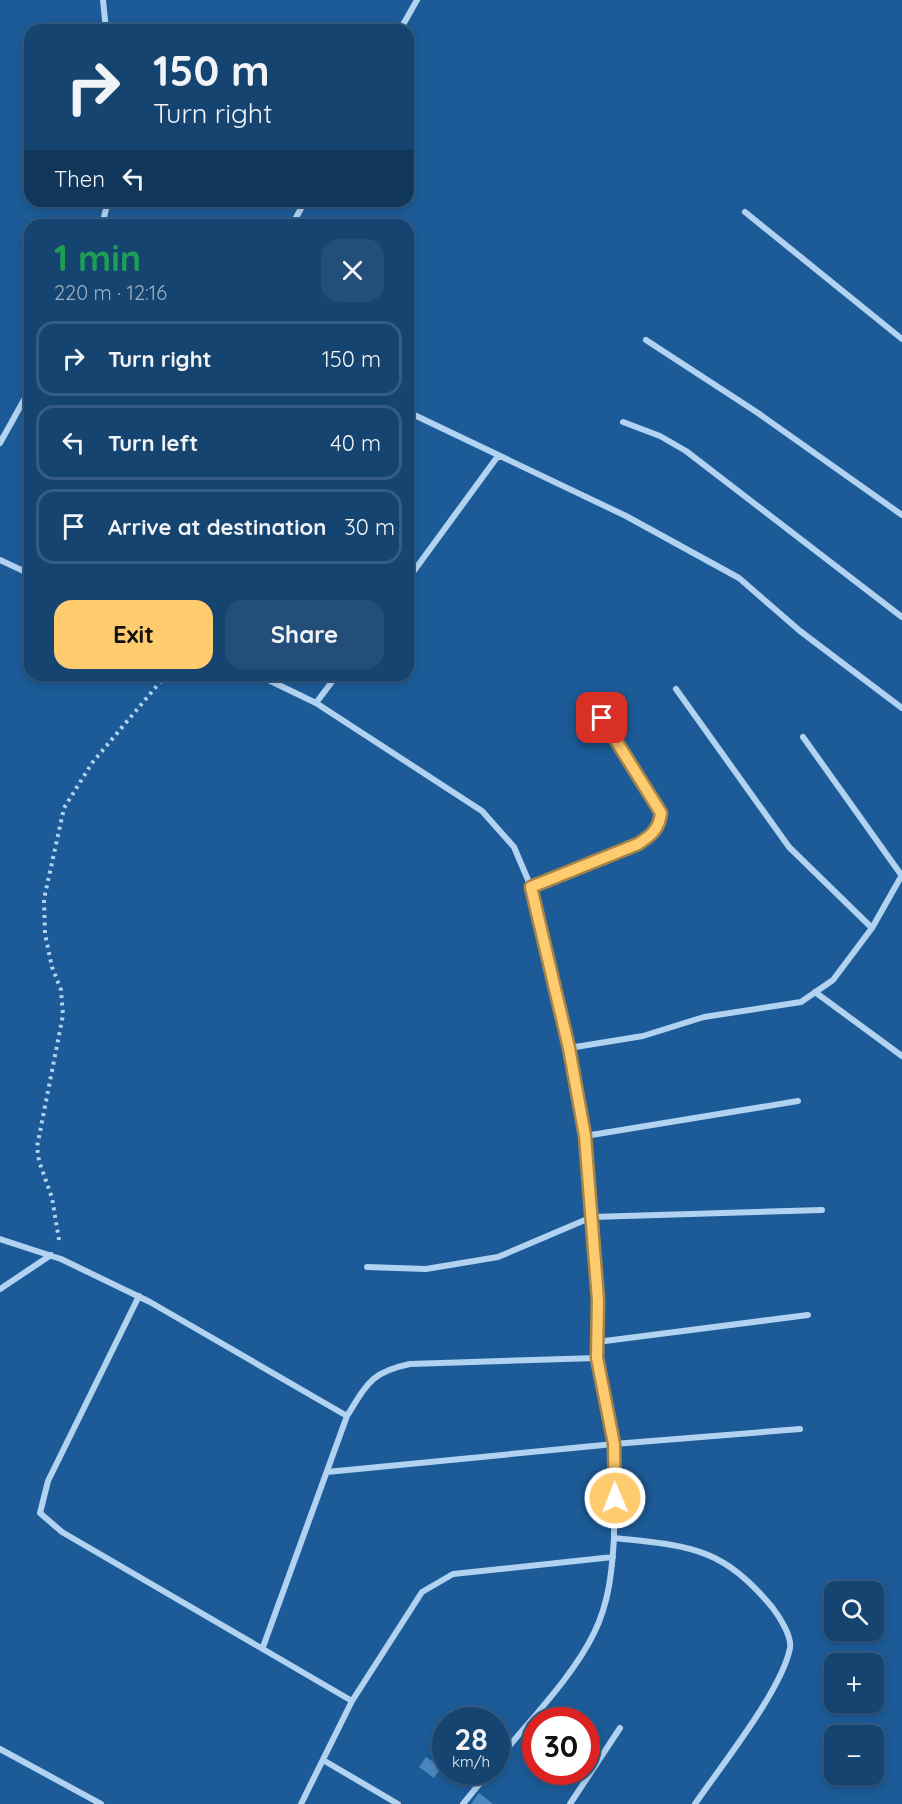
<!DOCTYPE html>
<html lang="en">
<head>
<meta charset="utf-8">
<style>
  body { margin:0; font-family:Quicksand,sans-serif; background:#224e79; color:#f1f3f6; height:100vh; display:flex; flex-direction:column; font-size:22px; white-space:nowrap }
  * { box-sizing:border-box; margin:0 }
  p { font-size:20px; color:#9db0c3 }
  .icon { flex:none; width:33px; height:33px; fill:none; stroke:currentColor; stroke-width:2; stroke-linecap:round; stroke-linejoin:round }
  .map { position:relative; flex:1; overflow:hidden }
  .details { position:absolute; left:24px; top:219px; width:390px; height:462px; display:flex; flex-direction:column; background:#154471; border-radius:18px; box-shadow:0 3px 9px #0003,0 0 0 2px #345c84 }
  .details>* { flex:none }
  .banner { position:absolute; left:24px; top:24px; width:390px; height:183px; border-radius:18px; box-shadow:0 3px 9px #0003,0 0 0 2px #345c84; background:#154471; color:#f1f3f6; overflow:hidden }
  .buttons { position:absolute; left:824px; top:1581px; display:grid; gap:12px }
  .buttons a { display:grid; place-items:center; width:60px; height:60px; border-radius:12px; background:#154471; box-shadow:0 3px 9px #0003,0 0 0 2px #345c84; font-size:30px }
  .speed { position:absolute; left:432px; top:1707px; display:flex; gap:12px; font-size:30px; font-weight:700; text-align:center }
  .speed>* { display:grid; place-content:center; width:78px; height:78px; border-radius:50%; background:#154471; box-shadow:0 3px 9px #0003,0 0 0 2px #345c84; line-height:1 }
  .speed small { font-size:15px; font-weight:400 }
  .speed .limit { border:9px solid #d22; background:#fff; color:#111 }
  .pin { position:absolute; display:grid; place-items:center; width:51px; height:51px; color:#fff; margin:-26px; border-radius:12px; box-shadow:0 3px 9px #0006 }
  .me { position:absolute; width:66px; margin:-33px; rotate:359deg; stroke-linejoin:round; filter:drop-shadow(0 0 4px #0008) }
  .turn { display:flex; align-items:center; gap:21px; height:126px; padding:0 30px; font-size:27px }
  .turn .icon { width:78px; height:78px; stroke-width:2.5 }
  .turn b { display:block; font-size:42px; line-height:51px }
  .then { display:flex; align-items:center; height:57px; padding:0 30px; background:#0003; gap:12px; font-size:22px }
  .round { display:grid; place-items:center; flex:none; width:63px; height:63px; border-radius:18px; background:#224e79 }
  .summary { display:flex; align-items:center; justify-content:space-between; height:102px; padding:0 30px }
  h1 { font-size:36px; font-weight:700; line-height:45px; color:#1e9e55 }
  .cta { display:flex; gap:12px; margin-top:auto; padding:12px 30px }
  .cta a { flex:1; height:69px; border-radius:18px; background:#ffcb6f; color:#111; font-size:24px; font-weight:700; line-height:69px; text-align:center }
  .cta a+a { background:#224e79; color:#f1f3f6 }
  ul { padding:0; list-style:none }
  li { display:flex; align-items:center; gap:18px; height:75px; margin:0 12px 9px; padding:0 18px; border:3px solid #345c84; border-radius:18px }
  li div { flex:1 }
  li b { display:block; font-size:22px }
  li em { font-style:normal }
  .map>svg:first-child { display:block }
</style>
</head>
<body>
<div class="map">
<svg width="902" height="1804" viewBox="0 0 902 1804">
  <rect width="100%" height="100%" fill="#1c5b97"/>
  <path fill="#4a87bf" d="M 426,1757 L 441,1767 L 434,1778 L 419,1767 Z
    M 479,1793 L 493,1804 L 471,1804 Z"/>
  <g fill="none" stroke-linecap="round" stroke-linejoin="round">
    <path stroke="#b1d2f0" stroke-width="4" stroke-dasharray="3 4.5" stroke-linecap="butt" d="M 59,1240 L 52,1198 L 39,1161 L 37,1147 L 63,1015 L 61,990 L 52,967 L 45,934 L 44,899 L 64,808 L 92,763 L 166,675"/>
    <path stroke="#b1d2f0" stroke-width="6" d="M 103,0 L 106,30
      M 400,30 L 417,0
      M 745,212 L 902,339
      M 102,225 L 108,201
      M 292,225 L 305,201
      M 646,340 L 758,413 L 902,515
      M 408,412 L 626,516 L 739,578 L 800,631 L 902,708
      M 623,422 L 660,436 L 686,451 L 902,617
      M 0,443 L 30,389
      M 0,560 L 30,574
      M 408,579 L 498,456
      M 258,675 L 316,703 L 482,811 L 514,847 L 531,887 L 569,1048
      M 676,689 L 789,847 L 872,928
      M 316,703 L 337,675
      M 803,737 L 902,876
      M 531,887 L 638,844 C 652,835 659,829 661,813 L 602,719
      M 815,992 L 902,1056
      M 585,1136 L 798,1101
      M 0,1239 L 61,1259 L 150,1302 L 347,1416
      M 367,1267 L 426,1269 L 498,1257 L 592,1217 L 822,1210
      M 0,1289 L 51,1255
      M 139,1296 L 48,1481 L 40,1513 L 62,1532 L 352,1701
      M 597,1342 L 808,1315
      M 327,1472 L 614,1444 L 800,1429
      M 263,1647 L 347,1416 C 367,1384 371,1372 410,1364 L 597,1358
      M 0,1749 L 101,1804
      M 323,1760 L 398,1804
      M 496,1762 C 527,1723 573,1677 594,1633 C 609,1603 612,1571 614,1538
      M 301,1804 L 352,1701 L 422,1592 L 453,1574 L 613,1557
      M 463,1804 L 489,1772
      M 570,1804 L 620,1728
      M 695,1804 C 721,1766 782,1690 790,1648 C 792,1636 779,1616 772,1607 C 721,1546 689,1546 614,1538 L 614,1444 L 597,1358 L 598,1300 L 585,1136 L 569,1048 L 643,1036 L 704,1017 L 801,1002 L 833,980 L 872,928 L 902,875"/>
  </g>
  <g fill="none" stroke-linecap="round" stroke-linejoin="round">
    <defs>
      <path id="route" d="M 602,718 L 661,813 C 659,829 652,835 638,844 L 531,887 L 569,1048 L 585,1136 L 598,1300 L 597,1358 L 614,1444 L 615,1498"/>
    </defs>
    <use href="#route" stroke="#a68448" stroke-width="15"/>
    <use href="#route" stroke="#ffcb6f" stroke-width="10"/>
  </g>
</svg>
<div class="buttons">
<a><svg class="icon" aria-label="search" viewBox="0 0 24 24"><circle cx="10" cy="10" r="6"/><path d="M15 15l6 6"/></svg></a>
<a>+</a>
<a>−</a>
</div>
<div class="speed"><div>28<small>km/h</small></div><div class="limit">30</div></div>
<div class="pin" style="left:602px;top:718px;background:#d93025"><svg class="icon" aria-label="arrive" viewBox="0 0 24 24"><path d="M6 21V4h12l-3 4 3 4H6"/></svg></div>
<svg class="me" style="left:615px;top:1498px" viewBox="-20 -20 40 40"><circle r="17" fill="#ffcb6f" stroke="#fff" stroke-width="3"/><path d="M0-11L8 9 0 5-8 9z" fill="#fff"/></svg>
<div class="banner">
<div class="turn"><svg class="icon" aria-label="right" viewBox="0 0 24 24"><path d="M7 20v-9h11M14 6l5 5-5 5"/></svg><div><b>150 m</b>Turn right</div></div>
<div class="then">Then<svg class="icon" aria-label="left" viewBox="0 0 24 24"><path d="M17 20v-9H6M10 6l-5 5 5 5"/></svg></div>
</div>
<section class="details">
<div class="summary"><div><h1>1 min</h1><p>220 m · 12:16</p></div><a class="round"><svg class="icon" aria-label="close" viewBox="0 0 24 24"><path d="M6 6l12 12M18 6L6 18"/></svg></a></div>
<ul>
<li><svg class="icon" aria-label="right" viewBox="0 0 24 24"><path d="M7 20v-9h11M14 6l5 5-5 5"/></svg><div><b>Turn right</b></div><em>150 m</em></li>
<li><svg class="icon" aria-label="left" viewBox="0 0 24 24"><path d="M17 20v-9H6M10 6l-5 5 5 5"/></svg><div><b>Turn left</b></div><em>40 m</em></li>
<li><svg class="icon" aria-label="arrive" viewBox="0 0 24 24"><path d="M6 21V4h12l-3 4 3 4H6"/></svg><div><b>Arrive at destination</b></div><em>30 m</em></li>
</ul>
<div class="cta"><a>Exit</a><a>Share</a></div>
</section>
</div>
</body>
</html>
